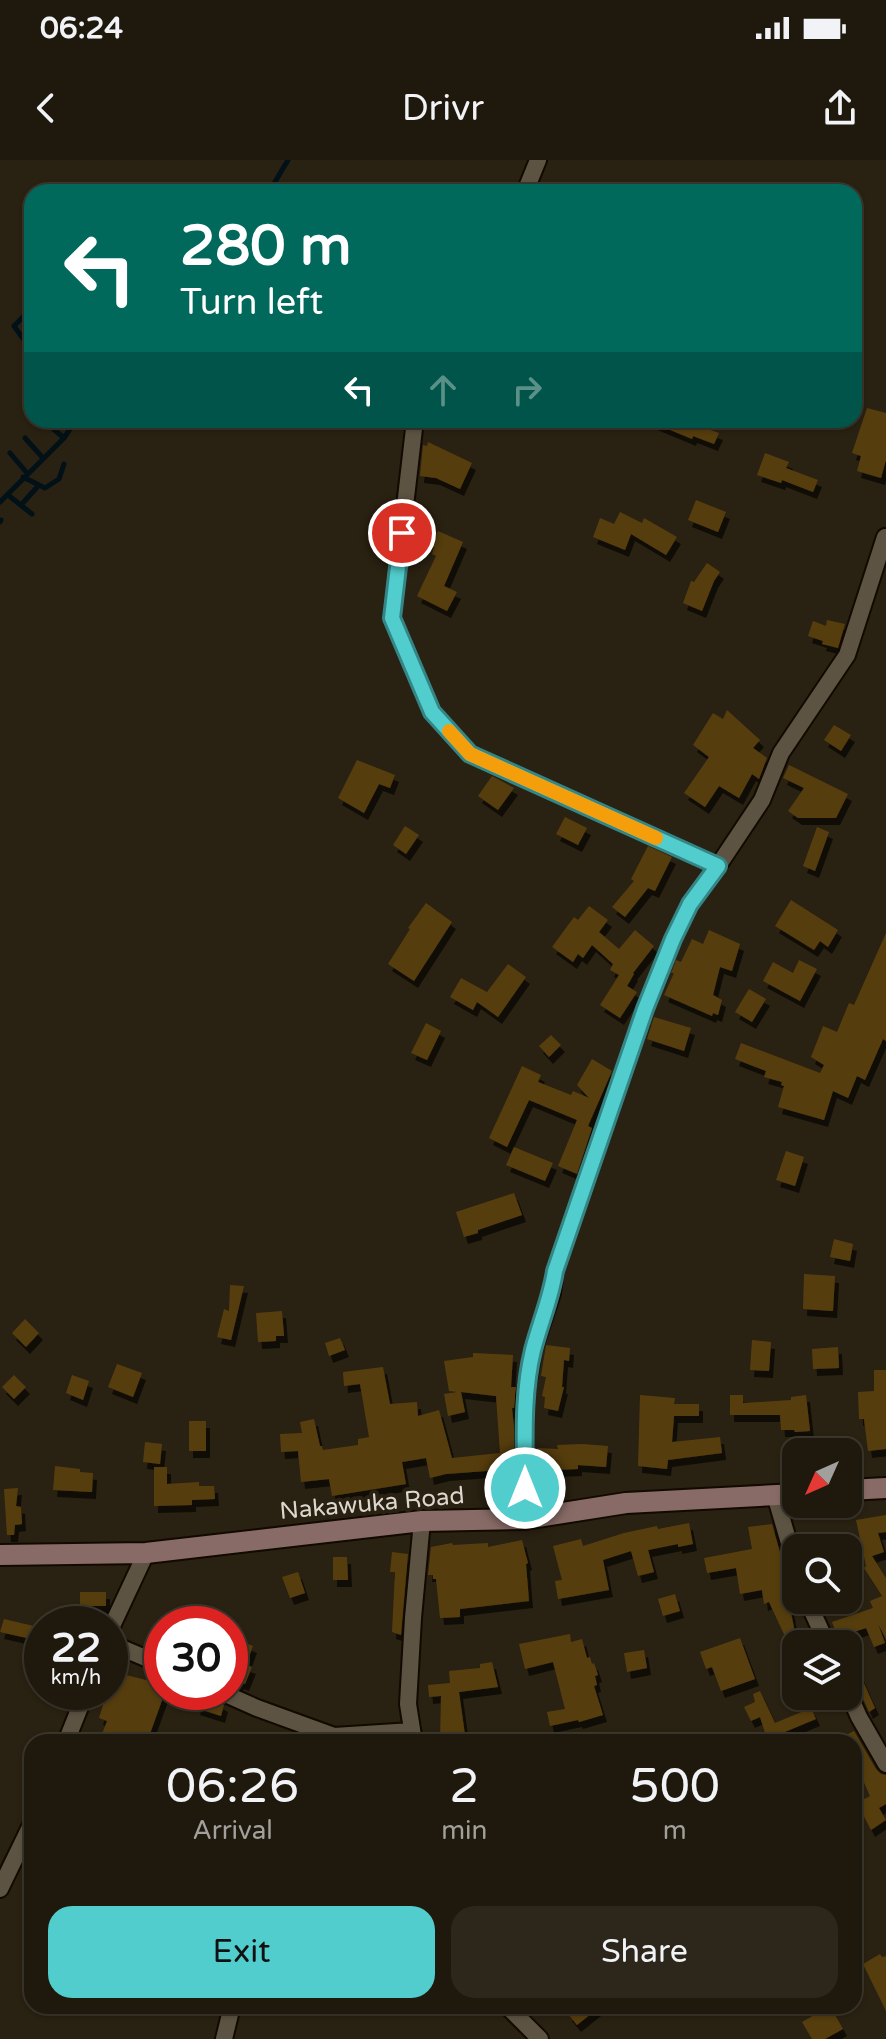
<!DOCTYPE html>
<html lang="en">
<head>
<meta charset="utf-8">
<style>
  body { margin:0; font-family:"Varela Round",sans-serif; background:#2c261b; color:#f1f3f6; height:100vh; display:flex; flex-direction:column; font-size:30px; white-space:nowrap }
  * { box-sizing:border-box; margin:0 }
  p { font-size:26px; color:#a1a09d }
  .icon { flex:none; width:44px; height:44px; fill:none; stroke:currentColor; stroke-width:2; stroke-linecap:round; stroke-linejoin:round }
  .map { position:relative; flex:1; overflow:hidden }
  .panel { position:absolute; left:24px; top:1574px; width:838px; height:280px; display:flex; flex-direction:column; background:#1f190d; border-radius:24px; box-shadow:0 2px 6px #0004,0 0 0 2px #3c382e }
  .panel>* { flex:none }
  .hud { position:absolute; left:24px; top:24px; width:838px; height:244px; border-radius:24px; box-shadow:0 2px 6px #0004,0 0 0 2px #3c382e; background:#00695c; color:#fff; overflow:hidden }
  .needle { width:52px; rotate:225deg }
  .buttons { position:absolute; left:782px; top:1278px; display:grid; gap:16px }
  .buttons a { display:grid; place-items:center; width:80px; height:80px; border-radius:16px; background:#1f190d; box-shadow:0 2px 6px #0004,0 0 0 2px #3c382e; font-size:40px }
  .speed { position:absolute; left:24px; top:1446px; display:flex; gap:16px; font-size:40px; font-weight:700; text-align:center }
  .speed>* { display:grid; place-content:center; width:104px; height:104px; border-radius:50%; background:#1f190d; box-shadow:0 2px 6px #0004,0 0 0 2px #3c382e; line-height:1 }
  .speed small { font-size:20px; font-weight:400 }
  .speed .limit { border:12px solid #d22; background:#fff; color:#111 }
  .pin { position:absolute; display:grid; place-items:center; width:68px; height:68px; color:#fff; margin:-34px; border:4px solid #fff; border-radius:50%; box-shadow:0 2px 8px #0007 }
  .me { position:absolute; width:88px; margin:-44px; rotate:0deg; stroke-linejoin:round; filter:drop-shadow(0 0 6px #0008) }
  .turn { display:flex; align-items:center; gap:28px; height:168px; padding:0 24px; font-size:36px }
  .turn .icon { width:104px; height:104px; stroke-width:2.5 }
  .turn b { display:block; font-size:56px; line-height:68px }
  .lanes { display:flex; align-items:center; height:76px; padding:0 24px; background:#0003; justify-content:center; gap:40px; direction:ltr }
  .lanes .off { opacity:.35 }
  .eta { display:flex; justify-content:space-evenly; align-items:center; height:136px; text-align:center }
  .eta b { font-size:48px; font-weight:600; line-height:56px }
  .cta { display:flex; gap:16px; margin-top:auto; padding:16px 24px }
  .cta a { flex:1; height:92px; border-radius:24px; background:#52cdcd; color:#111; font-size:32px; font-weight:600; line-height:92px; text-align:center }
  .cta a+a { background:#2c261b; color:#f1f3f6 }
  .status { display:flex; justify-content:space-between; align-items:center; height:56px; padding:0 40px; background:#1f190d; direction:ltr }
  .status svg { height:22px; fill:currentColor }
  header { display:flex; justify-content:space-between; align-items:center; height:104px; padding:0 24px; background:#1f190d; font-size:36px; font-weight:600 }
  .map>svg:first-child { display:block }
</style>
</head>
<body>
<div class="status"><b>06:24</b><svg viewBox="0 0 49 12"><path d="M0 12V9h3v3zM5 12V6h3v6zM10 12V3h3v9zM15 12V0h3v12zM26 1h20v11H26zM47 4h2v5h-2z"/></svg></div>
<header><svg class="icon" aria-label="back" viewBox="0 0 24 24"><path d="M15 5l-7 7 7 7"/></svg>Drivr<svg class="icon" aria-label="share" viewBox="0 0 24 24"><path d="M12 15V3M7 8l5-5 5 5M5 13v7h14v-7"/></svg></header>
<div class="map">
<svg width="886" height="1879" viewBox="0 0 886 1879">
  <defs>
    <filter id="shadow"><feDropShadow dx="4" dy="7" stdDeviation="0" flood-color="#0009"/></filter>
  </defs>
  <rect width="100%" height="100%" fill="#292111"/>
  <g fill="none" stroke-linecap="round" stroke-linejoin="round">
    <path stroke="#021118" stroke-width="5" d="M 272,32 L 272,27 L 288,0
      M 32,148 L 14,166 L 27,184 L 32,181
      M 28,243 L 32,248
      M 43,260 L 64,278
      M 25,278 L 43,298
      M 10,293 L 27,313
      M 23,317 L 45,328 L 59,319 L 64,304
      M 8,335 L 32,354
      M 0,342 L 64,278 L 76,260
      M 21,345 L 39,325
      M 0,362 L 1,360"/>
  </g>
  <path fill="#573d11" filter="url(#shadow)" d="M 867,248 L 886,253 L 886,300 L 881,318 L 857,311 L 861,296 L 852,293 Z
    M 646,260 L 698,260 L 696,265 L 719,273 L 714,284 L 693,276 L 692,279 Z
    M 428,282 L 472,303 L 460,329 L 436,318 L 420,316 L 423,285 L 427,286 Z
    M 765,293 L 789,302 L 786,308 L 818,320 L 813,332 L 782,320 L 781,323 L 757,315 Z
    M 696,340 L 726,352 L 718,372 L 688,360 Z
    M 620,352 L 642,363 L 644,358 L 677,377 L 666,395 L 631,374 L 625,390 L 593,377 L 600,358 L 614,364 Z
    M 438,371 L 463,382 L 444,426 L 457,432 L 447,451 L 417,436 L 436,396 L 432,394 L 434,387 L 431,386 Z
    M 707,403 L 720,412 L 714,421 L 702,451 L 683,443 L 691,421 L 694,422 Z
    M 827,460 L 845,464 L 838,488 L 822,484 L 823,481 L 808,476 L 813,461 L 826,466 Z
    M 727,550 L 760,580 L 753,588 L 767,598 L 759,619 L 752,614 L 739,638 L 719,626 L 705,647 L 684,633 L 709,597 L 693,585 L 713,553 L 723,559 Z
    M 834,565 L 851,575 L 841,591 L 824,580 Z
    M 357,600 L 395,615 L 390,628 L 379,624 L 364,653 L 338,638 Z
    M 789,605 L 848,634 L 836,658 L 798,658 L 788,651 L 804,628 L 783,618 Z
    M 492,616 L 514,628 L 498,650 L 478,636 Z
    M 565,657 L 587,668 L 578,685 L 556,674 Z
    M 405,666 L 419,675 L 406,694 L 393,685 Z
    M 817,667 L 829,672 L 815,711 L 803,706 Z
    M 648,686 L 672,697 L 655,731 L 648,728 L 625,757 L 612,747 L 634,721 L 631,719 Z
    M 791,740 L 838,770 L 828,787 L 820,781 L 814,790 L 775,766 Z
    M 426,743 L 452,762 L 414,821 L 388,804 L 410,769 L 408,768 Z
    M 589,746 L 608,760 L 599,772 L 619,789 L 635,770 L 654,786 L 633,813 L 634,814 L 627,826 L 637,832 L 620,858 L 600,845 L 619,815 L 610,810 L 613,804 L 592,785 L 583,798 L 578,794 L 573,802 L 552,787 L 574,757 L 578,760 Z
    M 709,770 L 740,784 L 732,811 L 720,807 L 713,835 L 722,840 L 718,855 L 713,853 L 712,856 L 664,835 L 674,813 L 671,813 L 676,800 L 681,802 L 692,779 L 703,784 Z
    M 886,773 L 886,881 L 883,879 L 865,920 L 857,916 L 848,938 L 833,931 L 824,960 L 778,947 L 784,926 L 781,925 L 782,922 L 764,917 L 766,911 L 735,899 L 741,883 L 820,913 L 824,905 L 811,897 L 823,866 L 837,872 L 849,843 L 854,845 Z
    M 799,800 L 817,809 L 800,841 L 763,821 L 773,802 L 793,813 Z
    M 508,804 L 526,817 L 498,857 L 477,842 L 473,850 L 450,837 L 461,818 L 487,832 Z
    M 749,829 L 766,839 L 752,862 L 735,852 Z
    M 654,857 L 691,868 L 684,891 L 647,879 Z
    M 426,863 L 441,871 L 427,900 L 411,893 Z
    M 551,875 L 561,885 L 549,897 L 539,886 Z
    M 592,899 L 612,911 L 588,966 L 592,968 L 577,1014 L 558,1006 L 577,960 L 529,940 L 507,987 L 489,978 L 522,906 L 541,915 L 538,922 L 571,935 L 573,931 L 589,938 L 577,925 Z
    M 514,987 L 553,1003 L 545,1021 L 506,1005 Z
    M 786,991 L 804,997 L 795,1026 L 776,1020 Z
    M 514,1033 L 522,1055 L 478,1070 L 478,1073 L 464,1077 L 456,1052 Z
    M 834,1079 L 853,1084 L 850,1101 L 830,1097 Z
    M 804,1114 L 835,1116 L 833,1151 L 803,1149 Z
    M 230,1125 L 244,1126 L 231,1180 L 217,1177 L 224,1149 L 229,1151 Z
    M 282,1151 L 284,1176 L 276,1176 L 276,1181 L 258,1182 L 256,1153 Z
    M 25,1159 L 39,1173 L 26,1187 L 12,1173 Z
    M 340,1178 L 345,1190 L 329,1196 L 325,1183 Z
    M 752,1180 L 771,1182 L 769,1211 L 750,1210 Z
    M 546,1185 L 570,1188 L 569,1201 L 564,1200 L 562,1227 L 564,1227 L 558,1251 L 544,1248 L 545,1237 L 542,1236 L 546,1217 L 541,1216 Z
    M 838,1187 L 839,1208 L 813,1209 L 812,1189 Z
    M 473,1193 L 513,1195 L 511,1227 L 516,1227 L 514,1248 L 512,1248 L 514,1267 L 514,1309 L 446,1314 L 430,1318 L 426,1298 L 402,1302 L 406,1324 L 332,1336 L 329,1319 L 301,1322 L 298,1291 L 281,1292 L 280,1274 L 302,1273 L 300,1262 L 314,1259 L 320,1286 L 322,1286 L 323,1290 L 358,1285 L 358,1279 L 369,1277 L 360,1224 L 344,1226 L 343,1212 L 383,1207 L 390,1244 L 417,1242 L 418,1256 L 439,1250 L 452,1298 L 500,1293 L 496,1236 L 461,1232 L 465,1252 L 448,1256 L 444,1234 L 457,1232 L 449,1231 L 444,1201 L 473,1197 Z
    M 117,1204 L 142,1213 L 133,1237 L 108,1227 Z
    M 874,1210 L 886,1210 L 886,1289 L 868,1291 L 864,1259 L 859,1259 L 858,1232 L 874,1231 Z
    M 14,1215 L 26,1227 L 14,1239 L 2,1227 Z
    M 72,1215 L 89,1221 L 83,1240 L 66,1233 Z
    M 640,1235 L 675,1238 L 674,1244 L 699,1244 L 699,1256 L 674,1256 L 672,1282 L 720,1277 L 722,1293 L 668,1300 L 667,1309 L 638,1306 Z
    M 730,1235 L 743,1235 L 743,1243 L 791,1240 L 791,1237 L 806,1235 L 810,1271 L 795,1272 L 794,1270 L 781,1270 L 780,1255 L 730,1255 Z
    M 189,1261 L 206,1261 L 206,1291 L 189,1291 Z
    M 145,1282 L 162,1284 L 160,1304 L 143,1302 Z
    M 582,1284 L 608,1286 L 606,1307 L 578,1305 L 578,1309 L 556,1310 L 556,1312 L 536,1312 L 537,1288 L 558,1289 L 557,1285 Z
    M 55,1306 L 80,1309 L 80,1312 L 93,1313 L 92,1332 L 53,1330 Z
    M 154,1307 L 167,1307 L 167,1324 L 199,1322 L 199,1326 L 214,1326 L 215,1339 L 192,1340 L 192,1345 L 154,1346 Z
    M 18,1328 L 16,1346 L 21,1347 L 22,1364 L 15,1365 L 14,1375 L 7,1375 L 4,1329 Z
    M 886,1355 L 886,1372 L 878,1373 L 884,1392 L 872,1396 L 886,1418 L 886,1479 L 878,1464 L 885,1483 L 874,1487 L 866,1468 L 838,1477 L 832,1462 L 873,1448 L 870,1441 L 882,1436 L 864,1408 L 866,1406 L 856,1360 Z
    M 689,1363 L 693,1384 L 678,1387 L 678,1384 L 648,1390 L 654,1412 L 638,1416 L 631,1391 L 603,1400 L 609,1430 L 558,1439 L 555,1421 L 562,1420 L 553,1386 L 581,1379 L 583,1386 L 624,1373 L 657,1366 L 658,1369 Z
    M 772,1364 L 785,1410 L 793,1418 L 796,1429 L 787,1431 L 797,1484 L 795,1498 L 769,1442 L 764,1444 L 762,1430 L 740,1434 L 736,1408 L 707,1413 L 704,1398 L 752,1389 L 748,1367 Z
    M 522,1380 L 528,1403 L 526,1404 L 529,1441 L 460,1449 L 460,1457 L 440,1458 L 436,1419 L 433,1419 L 433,1415 L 428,1415 L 431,1387 L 452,1383 L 453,1385 L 488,1383 L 488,1387 Z
    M 392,1392 L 408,1394 L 401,1475 L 392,1472 L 395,1412 L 390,1412 Z
    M 333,1397 L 347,1397 L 348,1420 L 333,1420 Z
    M 298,1412 L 305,1433 L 290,1438 L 282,1417 Z
    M 80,1432 L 106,1432 L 106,1446 L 80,1446 Z
    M 675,1434 L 680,1451 L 663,1456 L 658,1439 Z
    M 4,1459 L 42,1468 L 40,1481 L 0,1472 Z
    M 570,1474 L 571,1482 L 582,1479 L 587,1498 L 590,1497 L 592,1504 L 594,1503 L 598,1515 L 595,1516 L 597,1525 L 594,1526 L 603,1555 L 579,1562 L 578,1560 L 550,1566 L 547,1552 L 565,1549 L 553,1502 L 525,1509 L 519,1484 Z
    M 740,1478 L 755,1519 L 721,1531 L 712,1507 L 706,1509 L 700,1492 Z
    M 238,1480 L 253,1486 L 246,1505 L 252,1507 L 245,1524 L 240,1522 L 237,1527 L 230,1524 L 230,1501 Z
    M 848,1488 L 875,1548 L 869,1552 L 858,1527 L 848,1518 Z
    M 644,1490 L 647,1508 L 627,1512 L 624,1493 Z
    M 492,1502 L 498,1527 L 459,1532 L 466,1582 L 440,1582 L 441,1536 L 429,1537 L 428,1525 L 450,1523 L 449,1511 L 480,1508 L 480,1504 Z
    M 110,1511 L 150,1521 L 153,1513 L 162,1516 L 162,1532 L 165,1532 L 147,1582 L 99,1582 L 107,1561 L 99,1558 L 107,1532 L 110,1532 Z
    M 760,1531 L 775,1563 L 811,1548 L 816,1559 L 780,1574 L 782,1582 L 768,1582 L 760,1557 L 751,1561 L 744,1547 L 755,1542 L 753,1534 Z
    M 201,1532 L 210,1532 L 213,1539 L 224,1545 L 221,1556 L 196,1548 Z
    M 854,1571 L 876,1609 L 881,1614 L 886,1615 L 886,1644 L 879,1648 L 886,1660 L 871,1670 L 857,1643 L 870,1636 L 854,1600 L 854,1582 L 832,1582 Z
    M 880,1794 L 882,1797 L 886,1796 L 886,1851 L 863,1804 Z
    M 578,1846 L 601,1846 L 577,1865 L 568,1854 Z
    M 830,1846 L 843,1869 L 825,1879 L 812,1879 L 802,1862 Z"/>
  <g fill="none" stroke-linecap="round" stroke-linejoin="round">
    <defs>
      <path id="street" d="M 525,32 L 538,0
        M 415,260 L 392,458 L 432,552 L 470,594 L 718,706
        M 775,1335 L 796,1407
        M 525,1359 L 525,1237 L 533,1190 L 552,1133 L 555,1111 L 645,849 L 673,779 L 690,744 L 718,706 L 762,640 L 781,593 L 847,495 L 885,377
        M 807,1440 L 827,1484
        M 110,1470 L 146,1393
        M 110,1483 L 162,1505
        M 221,1532 L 257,1548 L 334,1576 L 412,1571
        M 848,1532 L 859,1557 L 886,1604
        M 66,1582 L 86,1532
        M 414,1582 L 408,1544 L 413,1458 L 422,1361
        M 0,1729 L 32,1663
        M 507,1846 L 540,1879
        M 224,1879 L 232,1846"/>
      <path id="secondary" d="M 848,1330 L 886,1328
        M 0,1395 L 146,1393 L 422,1361 L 525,1359 L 626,1343 L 796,1334"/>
    </defs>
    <use href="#street" stroke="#120a00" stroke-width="20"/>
    <use href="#secondary" stroke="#120a00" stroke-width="24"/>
    <use href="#street" stroke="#5d5342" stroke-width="16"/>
    <use href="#secondary" stroke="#886b66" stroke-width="20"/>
  </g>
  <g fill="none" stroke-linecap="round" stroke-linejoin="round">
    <defs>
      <path id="route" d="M 402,373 L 392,458 L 432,552 L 470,594 L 718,706 L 690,744 L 673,779 L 645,849 L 555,1111 C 551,1138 540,1163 533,1190 C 522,1235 525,1282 525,1328"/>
    </defs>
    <use href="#route" stroke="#358585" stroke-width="20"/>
    <use href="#route" stroke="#52cdcd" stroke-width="14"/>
    <path stroke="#f59e0b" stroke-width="14" d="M 449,571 L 470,594 L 656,678"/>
  </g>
  <g text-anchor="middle" stroke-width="8" stroke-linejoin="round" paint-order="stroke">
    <g font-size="24" fill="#ddd7cd" stroke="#292111">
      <text transform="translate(372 1343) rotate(-5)" y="8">Nakawuka Road</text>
    </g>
  </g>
</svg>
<div class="buttons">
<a><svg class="needle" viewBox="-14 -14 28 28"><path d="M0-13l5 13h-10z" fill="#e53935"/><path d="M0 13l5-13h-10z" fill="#a1a09d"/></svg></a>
<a><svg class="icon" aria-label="search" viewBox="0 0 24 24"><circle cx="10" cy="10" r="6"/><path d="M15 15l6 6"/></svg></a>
<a><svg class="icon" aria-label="layers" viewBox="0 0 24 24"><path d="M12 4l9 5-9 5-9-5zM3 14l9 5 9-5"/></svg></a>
</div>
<div class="speed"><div>22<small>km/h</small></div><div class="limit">30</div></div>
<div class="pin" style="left:402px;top:373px;background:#d93025"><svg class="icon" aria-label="arrive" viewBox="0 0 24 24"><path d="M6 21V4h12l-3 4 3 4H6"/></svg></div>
<svg class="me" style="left:525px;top:1328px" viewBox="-20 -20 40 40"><circle r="17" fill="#52cdcd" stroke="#fff" stroke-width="3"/><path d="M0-11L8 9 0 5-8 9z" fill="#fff"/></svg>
<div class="hud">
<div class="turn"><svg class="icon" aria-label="left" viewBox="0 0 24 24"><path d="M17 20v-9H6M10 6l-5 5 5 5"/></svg><div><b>280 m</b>Turn left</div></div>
<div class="lanes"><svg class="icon" aria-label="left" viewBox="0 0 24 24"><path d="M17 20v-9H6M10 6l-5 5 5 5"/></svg><svg class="icon off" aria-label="ahead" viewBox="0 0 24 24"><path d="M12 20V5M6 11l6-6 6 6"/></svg><svg class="icon off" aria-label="right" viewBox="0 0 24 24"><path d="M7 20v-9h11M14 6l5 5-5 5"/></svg></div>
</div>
<section class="panel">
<div class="eta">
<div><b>06:26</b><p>Arrival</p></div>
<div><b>2</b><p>min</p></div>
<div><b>500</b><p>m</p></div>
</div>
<div class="cta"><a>Exit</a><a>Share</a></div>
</section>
</div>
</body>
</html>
